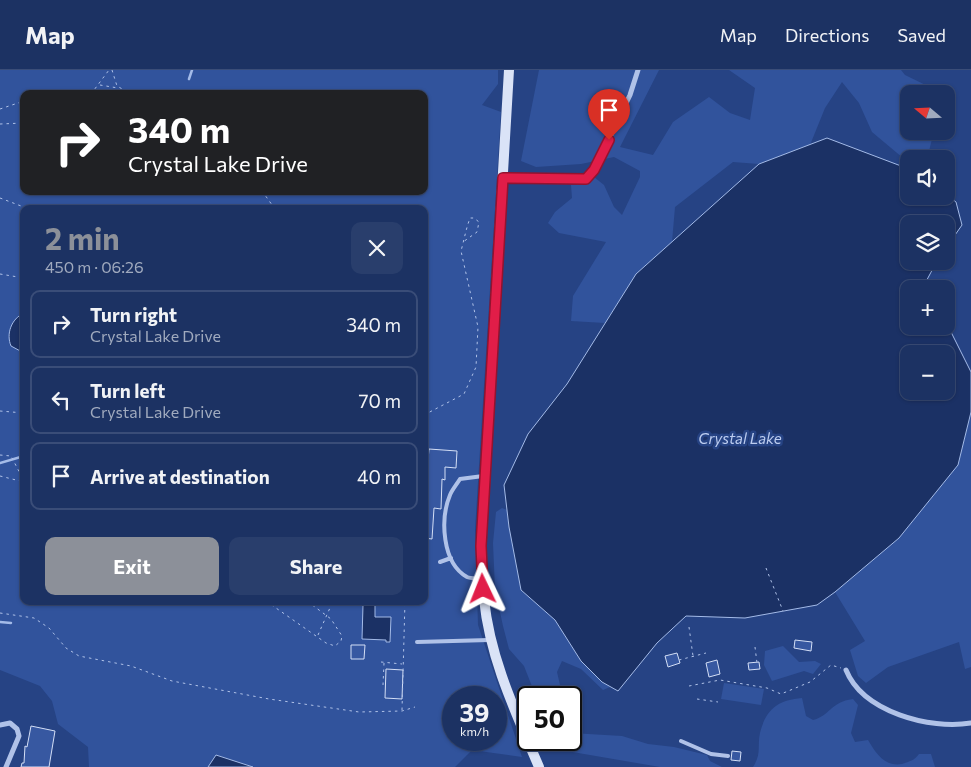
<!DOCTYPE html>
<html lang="en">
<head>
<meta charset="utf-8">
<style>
  body { margin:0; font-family:Commissioner,sans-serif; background:#293e6c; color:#f1f3f6; height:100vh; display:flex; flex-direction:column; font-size:19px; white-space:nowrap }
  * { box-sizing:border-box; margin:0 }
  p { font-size:16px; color:#a0aabe }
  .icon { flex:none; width:28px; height:28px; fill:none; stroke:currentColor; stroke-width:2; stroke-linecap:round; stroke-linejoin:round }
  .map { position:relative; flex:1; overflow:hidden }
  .side { position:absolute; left:20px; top:135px; width:408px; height:400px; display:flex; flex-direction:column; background:#1c3263; border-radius:10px; box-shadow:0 1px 4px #0004,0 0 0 1px #3a4d78 }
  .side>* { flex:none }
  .banner { position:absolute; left:20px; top:20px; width:408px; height:105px; border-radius:10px; box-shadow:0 1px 4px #0004,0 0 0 1px #3a4d78; background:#202124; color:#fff; overflow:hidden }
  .needle { width:32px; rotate:289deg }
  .controls { position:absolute; left:900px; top:15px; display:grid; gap:10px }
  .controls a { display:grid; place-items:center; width:55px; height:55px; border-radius:10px; background:#1c3263; box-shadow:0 1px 4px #0004,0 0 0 1px #3a4d78; font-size:25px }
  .speed { position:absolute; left:442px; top:616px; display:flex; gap:10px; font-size:25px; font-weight:700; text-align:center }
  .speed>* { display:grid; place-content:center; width:65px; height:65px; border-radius:50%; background:#1c3263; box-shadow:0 1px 4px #0004,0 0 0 1px #3a4d78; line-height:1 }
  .speed small { font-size:12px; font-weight:400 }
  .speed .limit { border:2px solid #111; border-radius:8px; background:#fff; color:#111 }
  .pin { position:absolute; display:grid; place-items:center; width:42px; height:42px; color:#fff; margin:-51px -21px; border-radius:50% 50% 50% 0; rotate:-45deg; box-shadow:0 0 5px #0007 }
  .pin .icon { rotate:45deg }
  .me { position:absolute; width:55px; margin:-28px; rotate:358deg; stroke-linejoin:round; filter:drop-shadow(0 0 4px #0008) }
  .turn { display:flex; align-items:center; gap:18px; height:105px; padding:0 25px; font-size:22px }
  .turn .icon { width:65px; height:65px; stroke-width:2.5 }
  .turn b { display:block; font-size:35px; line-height:42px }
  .round { display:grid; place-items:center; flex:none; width:52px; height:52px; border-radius:10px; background:#293e6c }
  .headline { display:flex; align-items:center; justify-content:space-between; height:85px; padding:0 25px }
  h1 { font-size:30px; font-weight:700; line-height:38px; color:#8c9099 }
  .primary-button { display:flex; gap:10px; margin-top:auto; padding:10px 25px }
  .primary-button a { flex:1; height:58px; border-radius:10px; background:#8c9099; color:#fff; font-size:20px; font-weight:700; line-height:58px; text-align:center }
  .primary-button a+a { background:#293e6c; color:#f1f3f6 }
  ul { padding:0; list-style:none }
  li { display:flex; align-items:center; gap:15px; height:68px; margin:0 10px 8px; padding:0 15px; border:2px solid #3a4d78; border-radius:10px }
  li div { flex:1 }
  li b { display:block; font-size:19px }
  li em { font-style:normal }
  header { display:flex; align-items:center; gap:30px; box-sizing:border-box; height:70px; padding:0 25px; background:#1c3263; border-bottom:1px solid #3a4d78 }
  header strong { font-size:24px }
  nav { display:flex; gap:28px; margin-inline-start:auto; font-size:18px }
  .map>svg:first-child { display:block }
</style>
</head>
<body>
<header>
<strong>Map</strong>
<nav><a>Map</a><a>Directions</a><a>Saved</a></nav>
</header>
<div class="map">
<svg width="971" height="697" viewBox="0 0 971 697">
  <rect width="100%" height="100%" fill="#264384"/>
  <path fill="#31539c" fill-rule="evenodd" d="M 0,0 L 498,0 L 498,14 L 482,35 L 501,42 L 475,460 L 478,555 L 522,687 L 472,680 L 455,697 L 254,697 L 217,685 L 208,697 L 89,697 L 88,677 L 58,654 L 52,631 L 40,616 L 0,600 ZM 24,24 L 424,24 L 424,121 L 24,121 ZM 24,139 L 424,139 L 424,531 L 24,531 ZM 454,628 L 496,628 L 496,670 L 454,670 Z
    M 539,0 L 659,0 L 620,77 L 653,85 L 673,52 L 709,27 L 730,43 L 750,50 L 755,18 L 729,0 L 901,0 L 905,5 L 944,24 L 909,24 L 909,61 L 934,61 L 927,89 L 909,89 L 909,93 L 872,62 L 859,33 L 842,12 L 825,38 L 810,75 L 759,94 L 733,92 L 675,137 L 672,172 L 636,204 L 605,253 L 571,251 L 573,226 L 606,172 L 559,163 L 548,153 L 555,142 L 572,128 L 571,115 L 582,114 L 594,107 L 604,115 L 614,137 L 622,145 L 640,107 L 640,101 L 614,87 L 581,94 L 536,97 L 521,91 Z
    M 971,341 L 971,597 L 965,599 L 959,572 L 888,597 L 866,613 L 858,606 L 850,580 L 865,571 L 835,522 L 899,468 L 958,395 Z
    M 502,438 L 507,440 L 521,520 L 555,550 L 581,591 L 610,617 L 603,620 L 581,599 L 562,591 L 557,602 L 560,615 L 554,623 L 544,627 L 535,624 L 524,596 L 509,579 L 503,556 L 495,519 L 493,473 L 496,442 Z
    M 783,576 L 799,592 L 815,591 L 821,594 L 813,604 L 804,601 L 772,611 L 764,595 L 765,581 Z
    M 724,613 L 764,619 L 761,635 L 721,629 Z
    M 802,628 L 806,646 L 813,650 C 830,646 830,632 853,629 L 858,635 L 851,663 L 855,672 L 868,670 C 876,683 884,697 902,694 C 910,691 914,691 919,684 L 931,684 L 935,697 L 753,697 C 762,683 757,677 760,663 C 766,639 778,630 802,628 Z
    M 571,663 L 622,666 L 648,674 L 674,677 L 707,685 L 710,691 L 722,697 L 660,697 L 555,679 L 550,673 L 551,670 L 571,670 Z"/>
  <path fill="#1b3165" stroke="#a4bbe8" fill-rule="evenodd" d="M 827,68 L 909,99 L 909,126 L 946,126 L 946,124 L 956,132 L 962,155 L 946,178 L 946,154 L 909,154 L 909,191 L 937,191 L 922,219 L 909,219 L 909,256 L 946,256 L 946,252 L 971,302 L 971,342 L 958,395 L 899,468 L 835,522 L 817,535 L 745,548 L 686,546 L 657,573 L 618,621 L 602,612 L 581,591 L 555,550 L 521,520 L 509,457 L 504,415 L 528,364 L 567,314 L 636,204 L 759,94 ZM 909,284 L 946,284 L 946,321 L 909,321 Z
    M 24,243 L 24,283 L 11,276 C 6,264 11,249 24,243 Z
    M 363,535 L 375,535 L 375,547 L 391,547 L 390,572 L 386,572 L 386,570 L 362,569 Z
    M 216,685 L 253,697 L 208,697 Z"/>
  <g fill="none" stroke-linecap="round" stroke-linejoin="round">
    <path stroke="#a4bbe8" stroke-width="2.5" d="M 189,9 L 192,0
      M 0,393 L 24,386
      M 0,552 L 11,553"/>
  </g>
  <path fill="#3758a1" stroke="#d4dff6" d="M 429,379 L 457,381 L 456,398 L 445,397 L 445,410 L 442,409 L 441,439 L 434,438 L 432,469 L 424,468 L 424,390 L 428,390 Z
    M 795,570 L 812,572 L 811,581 L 794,578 Z
    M 351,575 L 365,575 L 364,589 L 351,589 Z
    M 677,583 L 680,593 L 668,597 L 665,586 Z
    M 717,590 L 720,604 L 709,607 L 706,593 Z
    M 759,592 L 760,599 L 749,600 L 748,593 Z
    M 386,599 L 403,600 L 402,629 L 385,628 Z
    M 31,656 L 55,661 L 49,697 L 21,697 L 22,693 L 24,693 L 25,676 L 27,677 Z
    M 732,681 L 741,682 L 740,691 L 731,690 Z"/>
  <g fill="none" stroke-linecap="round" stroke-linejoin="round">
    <path stroke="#b0c2e8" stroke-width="1" stroke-dasharray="2.5 4" stroke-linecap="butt" d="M 112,0 L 117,16 L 131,24
      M 100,15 L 118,18
      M 91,24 L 109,0
      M 0,39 L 24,31
      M 0,54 L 24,53
      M 262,121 L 275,139
      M 0,128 L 29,139
      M 0,204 L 24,208
      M 0,341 L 24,343
      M 424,345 L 464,324 L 476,297 L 478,257 L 461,181 C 464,170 466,159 470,148 L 474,148 L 479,152 L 477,162 L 463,172
      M 0,385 L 11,386 L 24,411
      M 0,406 L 24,412
      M 766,498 L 783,541
      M 266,531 L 326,573 L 335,576 L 341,571 L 342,566 L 331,549 L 307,531
      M 0,543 L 34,548 L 49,558 L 66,578 L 79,586 L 131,596 L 172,611 L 269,629 L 359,642 L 402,641 L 415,637
      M 689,557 L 693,586
      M 318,565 L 333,531
      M 755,577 L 757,593
      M 679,590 L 706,583
      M 381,592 L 402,594
      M 383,615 L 384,593
      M 689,616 L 720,610 L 767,618 L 781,624 L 810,612 L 831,595 L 841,598
      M 697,629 L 718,632
      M 402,640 L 405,531"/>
    <path stroke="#b0c2e8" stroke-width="4" d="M 440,492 L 451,488
      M 482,509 C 478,508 471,509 467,507 C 442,493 440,449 450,425 C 452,420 457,414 460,409 L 483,406
      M 417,572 L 489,570
      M 681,671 L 711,684 L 728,686"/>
    <path stroke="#b0c2e8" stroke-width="5" d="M 503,107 L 579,110 L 586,109 L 594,100 L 630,25 L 638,0
      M 846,600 C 863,642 930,660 971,653
      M 0,655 L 10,653 L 17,659 L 19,666 L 6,697"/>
    <path stroke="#dae3f7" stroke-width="10" d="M 509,0 L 481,476 C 482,493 482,512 484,529 C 490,589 516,643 539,697"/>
  </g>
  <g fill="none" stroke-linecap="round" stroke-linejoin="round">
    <defs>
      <path id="route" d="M 483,519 L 481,476 L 503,108 L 586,109 L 594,100 L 609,70"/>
    </defs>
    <use href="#route" stroke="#92132f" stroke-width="12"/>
    <use href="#route" stroke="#e11d48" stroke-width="9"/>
  </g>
  <g text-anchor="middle" stroke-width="5" stroke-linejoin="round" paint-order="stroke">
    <g font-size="15" font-style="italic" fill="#bcccef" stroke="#264384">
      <text x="740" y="374">Crystal Lake</text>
    </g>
  </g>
</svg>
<div class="controls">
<a><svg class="needle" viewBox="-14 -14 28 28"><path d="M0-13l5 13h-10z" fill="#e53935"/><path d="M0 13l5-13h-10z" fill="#a0aabe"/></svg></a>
<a><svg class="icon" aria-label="sound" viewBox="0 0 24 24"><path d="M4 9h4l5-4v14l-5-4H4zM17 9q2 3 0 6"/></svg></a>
<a><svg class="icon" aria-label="layers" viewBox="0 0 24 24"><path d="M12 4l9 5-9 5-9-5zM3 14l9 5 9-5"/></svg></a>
<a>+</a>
<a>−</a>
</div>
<div class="speed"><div>39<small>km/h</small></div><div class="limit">50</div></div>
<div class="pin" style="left:609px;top:70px;background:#d93025"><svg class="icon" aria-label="arrive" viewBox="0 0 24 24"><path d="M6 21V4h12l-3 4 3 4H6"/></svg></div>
<svg class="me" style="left:483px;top:519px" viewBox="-20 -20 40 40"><path d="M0-17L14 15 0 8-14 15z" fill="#e11d48" stroke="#fff" stroke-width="4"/></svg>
<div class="banner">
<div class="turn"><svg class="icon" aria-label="right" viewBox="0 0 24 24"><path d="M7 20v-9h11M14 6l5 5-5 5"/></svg><div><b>340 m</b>Crystal Lake Drive</div></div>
</div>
<section class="side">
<div class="headline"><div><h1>2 min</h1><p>450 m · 06:26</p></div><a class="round"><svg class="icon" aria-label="close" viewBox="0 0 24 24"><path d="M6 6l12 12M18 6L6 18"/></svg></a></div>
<ul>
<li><svg class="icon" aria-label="right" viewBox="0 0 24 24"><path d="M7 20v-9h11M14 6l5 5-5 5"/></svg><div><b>Turn right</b><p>Crystal Lake Drive</p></div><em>340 m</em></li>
<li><svg class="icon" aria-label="left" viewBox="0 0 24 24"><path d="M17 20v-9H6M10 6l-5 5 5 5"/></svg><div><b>Turn left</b><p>Crystal Lake Drive</p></div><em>70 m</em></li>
<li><svg class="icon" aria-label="arrive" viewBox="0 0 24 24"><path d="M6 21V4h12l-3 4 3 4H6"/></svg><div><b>Arrive at destination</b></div><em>40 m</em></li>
</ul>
<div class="primary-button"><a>Exit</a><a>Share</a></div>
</section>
</div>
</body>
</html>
